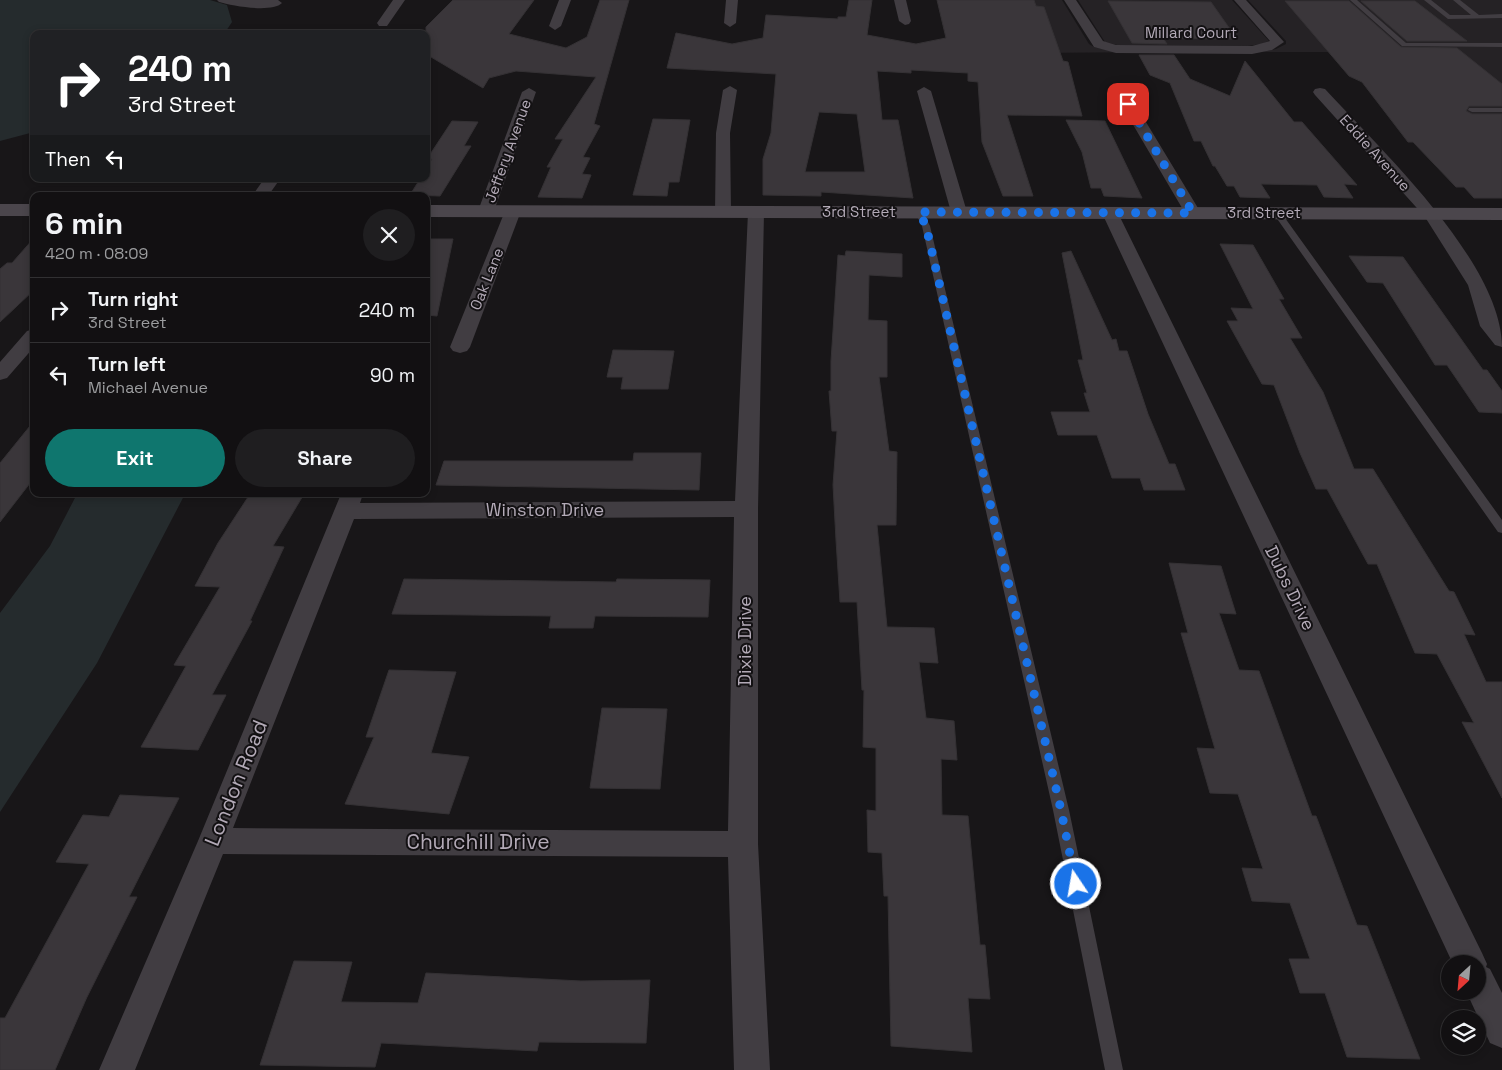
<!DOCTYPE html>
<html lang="en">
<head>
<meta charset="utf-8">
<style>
  body { margin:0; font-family:"Space Grotesk",sans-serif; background:#1f1e20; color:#f1f3f6; height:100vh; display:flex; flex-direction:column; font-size:19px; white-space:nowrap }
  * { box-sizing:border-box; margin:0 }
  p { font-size:16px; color:#9c9d9f }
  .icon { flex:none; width:28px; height:28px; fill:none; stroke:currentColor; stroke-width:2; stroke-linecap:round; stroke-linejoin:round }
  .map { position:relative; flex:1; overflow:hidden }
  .sheet { position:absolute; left:30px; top:192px; width:400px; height:305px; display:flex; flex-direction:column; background:#121012; border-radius:10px; box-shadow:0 2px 8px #0003,0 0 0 1px #313032 }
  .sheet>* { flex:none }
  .banner { position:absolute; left:30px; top:30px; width:400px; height:152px; border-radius:10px; box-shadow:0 2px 8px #0003,0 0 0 1px #313032; background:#202124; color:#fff; overflow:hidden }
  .needle { width:32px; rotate:206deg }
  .controls { position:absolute; left:1441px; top:955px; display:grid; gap:10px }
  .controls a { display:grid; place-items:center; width:45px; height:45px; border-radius:50%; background:#121012; box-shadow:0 2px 8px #0003,0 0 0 1px #313032; font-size:25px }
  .pin { position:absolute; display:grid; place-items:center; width:42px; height:42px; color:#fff; margin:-21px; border-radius:10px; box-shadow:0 2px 8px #0006 }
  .me { position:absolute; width:55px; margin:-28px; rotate:348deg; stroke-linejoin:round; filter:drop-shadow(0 0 4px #0008) }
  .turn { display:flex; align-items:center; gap:18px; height:105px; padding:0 15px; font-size:22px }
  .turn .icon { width:65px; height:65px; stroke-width:2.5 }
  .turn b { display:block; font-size:35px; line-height:42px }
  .then { display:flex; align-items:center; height:48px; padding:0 15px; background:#0003; gap:10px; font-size:19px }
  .round { display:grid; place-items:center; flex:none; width:52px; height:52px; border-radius:26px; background:#1f1e20 }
  .head { display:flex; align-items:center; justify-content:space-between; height:85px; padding:0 15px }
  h1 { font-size:30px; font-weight:600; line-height:38px }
  .action { display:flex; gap:10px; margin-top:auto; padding:10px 15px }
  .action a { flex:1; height:58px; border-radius:30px; background:#0f766e; color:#fff; font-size:20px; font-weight:600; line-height:58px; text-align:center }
  .action a+a { background:#1f1e20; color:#f1f3f6 }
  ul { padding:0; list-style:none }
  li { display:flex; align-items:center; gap:15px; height:65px; padding:0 15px; border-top:1px solid #313032 }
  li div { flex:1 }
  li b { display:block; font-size:19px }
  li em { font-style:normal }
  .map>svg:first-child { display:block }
</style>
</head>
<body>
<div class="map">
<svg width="1502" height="1070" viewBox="0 0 1502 1070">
  <rect width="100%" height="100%" fill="#181618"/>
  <path fill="#252225" d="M 996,0 L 1062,0 L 1089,44 L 1094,47 L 1112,51 L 1163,52 L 1025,53 Z
    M 1078,0 L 1232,0 L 1269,41 L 1261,44 L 1248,46 L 1117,45 L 1105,42 Z
    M 1248,0 L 1502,0 L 1502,163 L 1395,52 L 1262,52 L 1276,49 L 1286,44 L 1286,41 Z"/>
  <path fill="#252b2d" d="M 0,0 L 210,0 L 227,5 L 232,22 L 226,31 L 247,34 L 34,34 L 34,132 L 0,141 Z
    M 77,494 L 185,494 L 97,663 L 0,812 L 0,613 L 50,546 Z"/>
  <path fill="#3a363a" stroke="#343134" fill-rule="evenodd" d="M 453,0 L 534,0 L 509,34 L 566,48 L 587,37 L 600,0 L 629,0 L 594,124 L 600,126 L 583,157 L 590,158 L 582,174 L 591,175 L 582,198 L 538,197 L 551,167 L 547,167 L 563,139 L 555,139 L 596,77 L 516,71 L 489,78 L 483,88 L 426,54 L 426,27 Z
    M 849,0 L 872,0 L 867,35 L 916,44 L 946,38 L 937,0 L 1034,0 L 1036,6 L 1044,7 L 1063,61 L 1068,62 L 1082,116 L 1007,115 L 1033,196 L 1003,196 L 982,142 L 978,82 L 968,81 L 968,73 L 911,70 L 911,73 L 877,71 L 882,120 L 898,120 L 913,198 L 821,192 L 821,196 L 763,195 L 763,159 L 771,133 L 776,74 L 667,68 L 676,33 L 732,44 L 763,38 L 766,15 L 838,19 L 838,17 L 846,17 ZM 819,112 L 857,114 L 865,172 L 805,172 Z
    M 1108,1 L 1211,2 L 1237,39 L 1163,38 L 1167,44 L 1132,43 Z
    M 1285,1 L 1349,1 L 1401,47 L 1457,48 L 1502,84 L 1502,106 L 1469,106 L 1466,111 L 1472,114 L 1502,114 L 1502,198 L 1474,198 L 1464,187 L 1456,187 L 1413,142 L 1408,142 L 1362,82 L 1349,76 Z
    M 1361,1 L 1415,1 L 1467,41 L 1407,41 Z
    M 1139,55 L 1174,55 L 1190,79 L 1230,96 L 1245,61 L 1294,122 L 1302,122 L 1357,185 L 1344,184 L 1353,198 L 1324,197 L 1317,185 L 1261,184 L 1270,198 L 1240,197 L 1234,186 L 1227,186 L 1215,166 L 1213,166 L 1201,141 L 1194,141 L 1170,83 L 1150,75 Z
    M 653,119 L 690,120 L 679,182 L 669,182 L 667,196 L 633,195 Z
    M 1066,120 L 1105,121 L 1142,198 L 1104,196 L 1101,188 L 1091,188 L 1082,152 Z
    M 452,121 L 478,122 L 464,146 L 471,146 L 440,196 L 410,195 L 420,179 L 426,179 L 426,168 L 432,159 L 427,159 Z
    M 34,238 L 34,290 L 0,322 L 0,269 L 7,263 L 12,263 Z
    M 426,239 L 453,239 L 437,316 L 426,315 Z
    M 1220,244 L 1253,245 L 1284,299 L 1279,299 L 1302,338 L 1290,338 L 1323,392 L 1354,469 L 1373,469 L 1449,591 L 1454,592 L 1475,635 L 1464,634 L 1486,682 L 1502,682 L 1502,798 L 1462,722 L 1474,723 L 1437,654 L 1415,653 L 1377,564 L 1368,564 L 1327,489 L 1316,489 L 1300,453 L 1274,385 L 1262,384 L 1227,321 L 1238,321 L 1231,308 L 1253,309 Z
    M 846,251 L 902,254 L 902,277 L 869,275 L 868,320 L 887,321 L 887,377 L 879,377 L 889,451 L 897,452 L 896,525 L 877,525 L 887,627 L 934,628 L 938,663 L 919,662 L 926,718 L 954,721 L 957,760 L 941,759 L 942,815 L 968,816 L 980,945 L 985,945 L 990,999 L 968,998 L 972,1052 L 891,1046 L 888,896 L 884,896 L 882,853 L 868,852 L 867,810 L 876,811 L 876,748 L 863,747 L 864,690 L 862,690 L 857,602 L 840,602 L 836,540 L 833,485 L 837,431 L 832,431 L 829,391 L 831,391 L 831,361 L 838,255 L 845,256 Z
    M 1071,251 L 1112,340 L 1116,339 L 1119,351 L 1127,351 L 1148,414 L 1169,464 L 1175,464 L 1185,490 L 1144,490 L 1140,478 L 1112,478 L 1097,435 L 1058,435 L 1051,412 L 1090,412 L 1084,393 L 1087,393 L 1078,360 L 1083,360 L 1062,253 Z
    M 1349,256 L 1403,257 L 1483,370 L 1487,370 L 1502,391 L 1502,413 L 1479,412 L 1447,365 L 1435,365 L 1383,283 L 1367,282 Z
    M 613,350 L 674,351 L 668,389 L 621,389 L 623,377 L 607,377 Z
    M 34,421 L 34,478 L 0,522 L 0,463 Z
    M 634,453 L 701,453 L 699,490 L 436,485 L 444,461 L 633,461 Z
    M 250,494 L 304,494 L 273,546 L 284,547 L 250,621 L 252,621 L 212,695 L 226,695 L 198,750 L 141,747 L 186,666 L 174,665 L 220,587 L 195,586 L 218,543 Z
    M 1169,563 L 1221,566 L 1236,614 L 1219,613 L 1239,670 L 1259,671 L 1312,816 L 1316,816 L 1357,925 L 1367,926 L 1420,1059 L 1347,1057 L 1325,993 L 1300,993 L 1289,959 L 1310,959 L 1290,903 L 1252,901 L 1242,868 L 1263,869 L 1238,794 L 1210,793 L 1197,748 L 1215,749 L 1181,633 L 1188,633 Z
    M 404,579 L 616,582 L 617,579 L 710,580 L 708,617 L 595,616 L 593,628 L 549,628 L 551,616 L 392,614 Z
    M 389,670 L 456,672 L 431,753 L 469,757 L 449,814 L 345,804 L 374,737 L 366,737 Z
    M 602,708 L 667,709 L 660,789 L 590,788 Z
    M 120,795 L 179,798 L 129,897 L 137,897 L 87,997 L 55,1070 L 0,1070 L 0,1018 L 5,1018 L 89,864 L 56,862 L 83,815 L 109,817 Z
    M 294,961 L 352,962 L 341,1002 L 418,1003 L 426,973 L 581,981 L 650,980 L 646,1043 L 539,1042 L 537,1051 L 381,1043 L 375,1067 L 260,1065 Z"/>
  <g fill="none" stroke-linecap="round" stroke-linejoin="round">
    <path fill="#413d42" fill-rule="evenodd" d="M 1350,0 L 1357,0 L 1406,43 L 1502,43 L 1502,47 L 1402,46 Z
      M 1424,0 L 1431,0 L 1450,15 L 1471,15 L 1453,0 L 1460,0 L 1479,15 L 1502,14 L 1502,18 L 1448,19 Z
      M 1469,108 L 1502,108 L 1502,112 L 1472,112 L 1468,110 Z
      M 919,209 L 923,212 L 930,226 L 1069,810 L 1123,1070 L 1105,1070 L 1053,810 L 922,226 L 915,212 Z
      M 1277,210 L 1280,211 L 1502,520 L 1502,533 L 1498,532 L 1273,213 Z"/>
    <path fill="#413d42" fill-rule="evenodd" d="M 217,0 L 278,0 L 282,3 C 272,13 232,6 219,2 Z
      M 393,0 L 405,0 L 387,26 L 379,26 L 377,23 Z
      M 559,0 L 571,0 L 561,26 L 555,30 L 549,26 Z
      M 726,0 L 738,0 L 736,23 L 730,27 L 724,23 Z
      M 894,0 L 906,0 L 911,21 L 909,24 L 905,25 L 899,21 Z
      M 1064,0 L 1076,0 L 1103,41 L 1116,45 L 1252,46 L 1270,41 L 1234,0 L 1246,0 L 1284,42 L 1272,50 L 1252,54 L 1116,53 L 1094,47 Z
      M 1119,85 L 1126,89 L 1201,213 L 1199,216 L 1187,216 L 1185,213 L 1112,89 Z
      M 730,86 L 737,90 L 730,133 L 731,212 L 729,215 L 717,215 L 715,212 L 716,133 L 723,90 Z
      M 924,87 L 931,91 L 967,212 L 965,215 L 953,215 L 951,212 L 917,91 Z
      M 529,88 L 536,92 L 494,211 L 492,214 L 480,214 L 478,211 L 522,92 Z
      M 1320,88 L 1325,89 C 1380,149 1502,263 1502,347 L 1495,345 L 1480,326 L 1468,285 L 1425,217 L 1315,95 L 1313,92 L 1315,89 Z
      M 264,179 L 280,179 L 268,196 L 252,196 Z
      M 513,206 L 519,208 L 521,211 L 470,347 L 467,351 L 460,353 L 453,351 L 450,347 L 505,211 L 507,208 Z
      M 756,207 L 762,209 L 764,212 L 758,509 L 758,844 L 770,1070 L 734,1070 L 728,857 L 223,854 L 135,1070 L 99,1070 L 198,841 L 341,494 L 363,494 L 360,503 L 735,501 L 748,212 L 750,209 ZM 734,517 L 728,831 L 233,828 L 354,519 Z
      M 1110,208 L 1116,210 L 1118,213 L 1482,953 L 1487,964 L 1486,967 L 1490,969 L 1502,993 L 1502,1048 L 1490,1043 L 1466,991 L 1478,991 L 1478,964 L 1453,964 L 1102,213 L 1104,210 Z
      M 34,329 L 34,347 L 7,378 L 0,380 L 0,362 L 27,331 Z"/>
    <path fill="#4b464c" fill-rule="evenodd" d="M 0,204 L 34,204 L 34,216 L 0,216 Z
      M 426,205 L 1502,208 L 1502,220 L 426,217 Z"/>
  </g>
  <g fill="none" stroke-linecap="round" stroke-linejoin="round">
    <path stroke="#1a73e8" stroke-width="9" stroke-dasharray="0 16.2" d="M 1076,884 L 1061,810 L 926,226 L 919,212 L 1193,213 L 1128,104"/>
  </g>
  <g text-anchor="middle" stroke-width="4" stroke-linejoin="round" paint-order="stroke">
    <g font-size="15" fill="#b3aab7" stroke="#131113">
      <text x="1191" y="38">Millard Court</text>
      <text transform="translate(508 151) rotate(-70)" y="5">Jeffery Avenue</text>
      <text transform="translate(1375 153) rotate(48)" y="5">Eddie Avenue</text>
      <text x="859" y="217">3rd Street</text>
      <text x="1264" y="218">3rd Street</text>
      <text transform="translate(487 279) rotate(-68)" y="5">Oak Lane</text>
    </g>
    <g font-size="18" fill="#b3aab7" stroke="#131113">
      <text x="545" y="516">Winston Drive</text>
      <text transform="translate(1290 588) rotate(64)" y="6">Dubs Drive</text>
      <text transform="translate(745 641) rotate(-90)" y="6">Dixie Drive</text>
    </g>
    <g font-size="21" fill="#b3aab7" stroke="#131113">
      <text transform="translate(236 783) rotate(-68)" y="7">London Road</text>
      <text x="478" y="849">Churchill Drive</text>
    </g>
  </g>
</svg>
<div class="controls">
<a><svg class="needle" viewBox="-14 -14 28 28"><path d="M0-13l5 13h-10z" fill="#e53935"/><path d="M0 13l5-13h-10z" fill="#9c9d9f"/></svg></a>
<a><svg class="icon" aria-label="layers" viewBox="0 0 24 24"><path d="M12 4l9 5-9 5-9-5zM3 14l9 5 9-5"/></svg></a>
</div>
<div class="pin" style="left:1128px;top:104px;background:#d93025"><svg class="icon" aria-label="arrive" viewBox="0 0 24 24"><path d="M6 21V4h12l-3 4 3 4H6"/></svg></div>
<svg class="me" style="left:1076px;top:884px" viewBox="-20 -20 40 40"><circle r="17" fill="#1a73e8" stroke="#fff" stroke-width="3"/><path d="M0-11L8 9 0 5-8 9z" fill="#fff"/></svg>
<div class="banner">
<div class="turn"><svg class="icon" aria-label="right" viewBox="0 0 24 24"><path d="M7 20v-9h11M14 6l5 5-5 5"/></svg><div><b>240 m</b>3rd Street</div></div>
<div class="then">Then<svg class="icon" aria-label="left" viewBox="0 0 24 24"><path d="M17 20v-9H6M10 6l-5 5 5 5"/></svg></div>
</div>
<section class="sheet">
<div class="head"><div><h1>6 min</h1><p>420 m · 08:09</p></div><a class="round"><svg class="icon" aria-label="close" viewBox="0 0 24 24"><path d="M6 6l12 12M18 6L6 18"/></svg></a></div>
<ul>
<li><svg class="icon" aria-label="right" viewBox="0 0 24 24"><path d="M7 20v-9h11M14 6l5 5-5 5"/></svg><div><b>Turn right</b><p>3rd Street</p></div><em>240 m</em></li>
<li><svg class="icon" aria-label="left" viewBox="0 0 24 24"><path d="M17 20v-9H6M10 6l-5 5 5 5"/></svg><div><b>Turn left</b><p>Michael Avenue</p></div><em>90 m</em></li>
</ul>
<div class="action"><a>Exit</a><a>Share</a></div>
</section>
</div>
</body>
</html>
